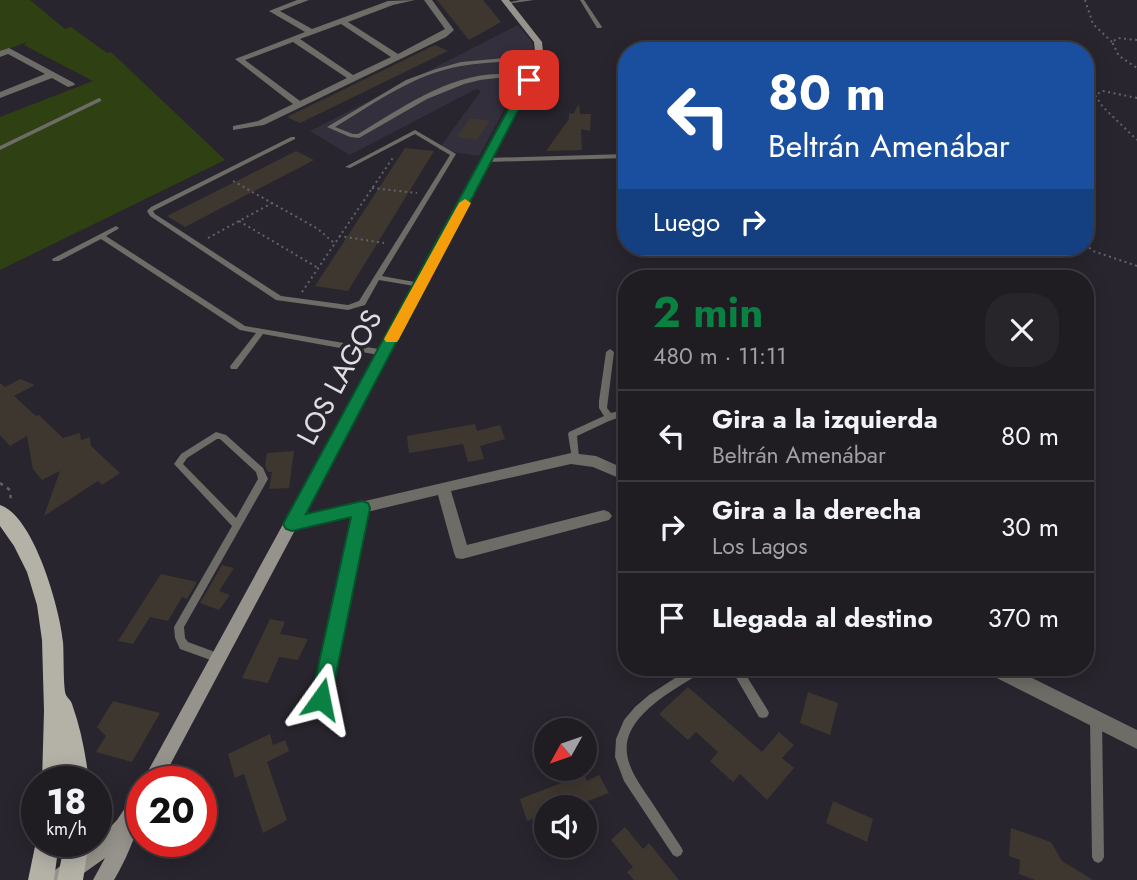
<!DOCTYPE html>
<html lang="es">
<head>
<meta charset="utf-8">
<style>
  body { margin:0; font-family:Jost,sans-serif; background:#27252a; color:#f1f3f6; height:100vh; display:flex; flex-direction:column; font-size:26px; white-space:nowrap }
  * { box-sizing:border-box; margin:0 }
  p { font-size:23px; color:#a1a1a5 }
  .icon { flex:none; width:38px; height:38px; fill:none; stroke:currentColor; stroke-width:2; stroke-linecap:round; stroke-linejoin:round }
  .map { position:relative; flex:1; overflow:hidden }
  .side { position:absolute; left:618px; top:270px; width:476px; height:406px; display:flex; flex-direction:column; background:#1f1c22; border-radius:28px; box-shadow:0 4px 18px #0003,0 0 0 2px #3c3a40 }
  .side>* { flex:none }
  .banner { position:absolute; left:618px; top:42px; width:476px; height:214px; border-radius:28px; box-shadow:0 4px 18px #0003,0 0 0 2px #3c3a40; background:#1a4fa0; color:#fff; overflow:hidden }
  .needle { width:46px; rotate:230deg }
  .tools { position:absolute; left:534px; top:718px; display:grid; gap:14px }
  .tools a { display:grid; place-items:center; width:63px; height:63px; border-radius:50%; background:#1f1c22; box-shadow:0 4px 18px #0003,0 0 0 2px #3c3a40; font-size:35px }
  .speed { position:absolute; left:21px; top:766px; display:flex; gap:14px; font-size:35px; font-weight:700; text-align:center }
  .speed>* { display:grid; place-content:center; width:91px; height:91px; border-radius:50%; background:#1f1c22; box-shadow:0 4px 18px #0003,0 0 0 2px #3c3a40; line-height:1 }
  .speed small { font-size:18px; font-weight:400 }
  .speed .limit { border:10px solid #d22; background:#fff; color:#111 }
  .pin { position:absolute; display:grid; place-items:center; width:60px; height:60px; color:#fff; margin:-30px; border-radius:14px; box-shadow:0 4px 10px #0006 }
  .me { position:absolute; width:77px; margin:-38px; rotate:12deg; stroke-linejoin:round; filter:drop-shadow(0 0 5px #0008) }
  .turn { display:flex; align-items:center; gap:24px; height:147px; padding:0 35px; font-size:32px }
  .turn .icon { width:91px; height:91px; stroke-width:2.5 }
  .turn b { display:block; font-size:49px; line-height:60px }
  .then { display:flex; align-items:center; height:66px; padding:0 35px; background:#0003; gap:14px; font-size:26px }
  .round { display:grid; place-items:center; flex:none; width:74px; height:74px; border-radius:28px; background:#27252a }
  .overview { display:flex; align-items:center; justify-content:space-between; height:119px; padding:0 35px }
  h1 { font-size:42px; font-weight:700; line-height:52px; color:#0b8043 }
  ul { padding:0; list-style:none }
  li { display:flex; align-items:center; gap:21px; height:91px; padding:0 35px; border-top:2px solid #3c3a40 }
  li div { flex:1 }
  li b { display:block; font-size:26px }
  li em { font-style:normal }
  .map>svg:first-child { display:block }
</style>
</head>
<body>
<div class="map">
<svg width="1137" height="880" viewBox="0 0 1137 880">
  <rect width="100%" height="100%" fill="#29252e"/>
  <path fill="#342f3c" d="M 518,25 L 532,42 L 534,55 L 479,156 L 438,150 L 481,91 L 476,89 L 350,155 L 310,131 Z"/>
  <path fill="#2f4013" d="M 0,0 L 30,0 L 65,29 L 71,27 L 107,53 L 111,52 L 225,160 L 0,270 L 0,117 L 93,81 L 24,45 L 27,42 L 0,52 Z"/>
  <path fill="#3e372f" d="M 437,0 L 483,0 L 501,22 L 469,40 Z
    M 435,45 L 448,51 L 300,123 L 287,117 Z
    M 579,104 L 580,114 L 591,114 L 590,131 L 581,129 L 582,150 L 546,151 L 569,119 L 569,113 L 573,114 Z
    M 470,118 L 490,121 L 477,140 L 457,137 Z
    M 405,148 L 434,151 L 348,291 L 315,286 Z
    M 296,151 L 314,160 L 185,227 L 167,216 Z
    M 20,379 L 35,385 L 14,396 L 36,416 L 39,415 L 63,438 L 80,433 L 81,440 L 90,437 L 91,446 L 120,473 L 102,485 L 98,481 L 44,516 L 60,471 L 42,480 L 33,469 L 27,436 L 10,446 L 0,435 L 0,383 L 5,387 Z
    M 475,424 L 477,431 L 500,425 L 505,439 L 480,446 L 484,459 L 468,462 L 463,444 L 409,453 L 407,436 Z
    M 294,451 L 289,488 L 269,489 L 272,472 L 268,472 L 265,466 L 267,453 Z
    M 222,565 L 234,568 L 219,591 L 230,595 L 219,610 L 200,603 Z
    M 161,574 L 197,582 L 187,599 L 182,597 L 168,621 L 150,617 L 133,644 L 118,641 Z
    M 270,619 L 285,622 L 280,634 L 308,639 L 298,660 L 279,657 L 268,683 L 242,678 Z
    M 688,687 L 762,752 L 779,732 L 794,745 L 782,758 L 794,768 L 767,800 L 740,774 L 733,782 L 710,761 L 718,752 L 696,732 L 688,740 L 659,714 Z
    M 808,692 L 838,703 L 830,735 L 800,723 Z
    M 113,701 L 160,713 L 132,762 L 96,752 L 106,736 L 97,727 Z
    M 270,734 L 273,745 L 285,740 L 289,751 L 267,762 L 287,820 L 263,833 L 244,774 L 235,778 L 228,754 Z
    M 584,774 L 587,781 L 599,775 L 609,793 L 585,802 L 586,807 L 546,807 L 546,814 L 527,821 L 520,799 Z
    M 833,801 L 873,819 L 867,842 L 826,823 Z
    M 625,827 L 643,849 L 649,843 L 679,880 L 634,880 L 627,872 L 633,867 L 611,840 Z
    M 1011,828 L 1051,842 L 1062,861 L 1093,880 L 1035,880 L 1019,874 L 1020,860 L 1009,856 Z"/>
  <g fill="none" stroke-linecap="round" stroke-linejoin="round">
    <path stroke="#656169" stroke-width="2" stroke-dasharray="2 3.5" stroke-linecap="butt" d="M 1085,0 L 1093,24 L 1112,42
      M 1137,40 L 1118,38 L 1112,42 L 1119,56 L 1137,68
      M 708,47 L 736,47 L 746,51
      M 1085,94 L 1095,95
      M 1137,98 L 1103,91 L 1095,95 L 1103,107 L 1137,140
      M 233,181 L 318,229 L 334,243
      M 372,188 L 417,193
      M 239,221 L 318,268
      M 339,236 L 384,243
      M 208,238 L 272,203
      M 1085,244 L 1093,251 L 1137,266
      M 302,292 L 394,156"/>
    <path stroke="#656169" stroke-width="2.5" stroke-dasharray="3.5 5" stroke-linecap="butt" d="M 0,483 L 10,490 L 11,502"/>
    <path fill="#6d6c67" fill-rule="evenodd" d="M 520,0 L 534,0 L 507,4 L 505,3 Z
      M 580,0 L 584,0 L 602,27 L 601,28 L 597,28 Z
      M 700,48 L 702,51 L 697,51 Z
      M 516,57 L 523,61 L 516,70 L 533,75 L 533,77 L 511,72 L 510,71 L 517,62 L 515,61 C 497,62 479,63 461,66 C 414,74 375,103 335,127 L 353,134 L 358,134 C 400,109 447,75 498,74 C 509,74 520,77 531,79 L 531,81 L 497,78 L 480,80 L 464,84 L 427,99 L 359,138 L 350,137 L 327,127 L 406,80 L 436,69 L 461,62 Z
      M 99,98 L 101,99 L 101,101 L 0,150 L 0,146 Z
      M 415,130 L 456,154 L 382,276 L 420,283 L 424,285 L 420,287 L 379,280 L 365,305 L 348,310 L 276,300 L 150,216 L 147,211 L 151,207 L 291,137 L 295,137 L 295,139 L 153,211 L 155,214 L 281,296 L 348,305 L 359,301 L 450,155 L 415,134 L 350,168 L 345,167 Z
      M 626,154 L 626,158 L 488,162 L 485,160 L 488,158 Z
      M 116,226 L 119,228 L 118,229 L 106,236 L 245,326 L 384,350 L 388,353 L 384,356 L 263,334 L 237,369 L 231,369 L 230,367 L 231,365 L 256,333 L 240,330 L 101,239 L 59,261 L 53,261 L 52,259 Z
      M 610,349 L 614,352 L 607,408 L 611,413 L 626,409 L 626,415 L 609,421 L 577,436 L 579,457 L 578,459 L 572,459 L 568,434 L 569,432 L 604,416 L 599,408 L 599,401 L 606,352 Z
      M 216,432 L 226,435 L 263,468 L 268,479 L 184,627 L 185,638 L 188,642 L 223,655 L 224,658 L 223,661 L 219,663 L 180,649 L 175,638 L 174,627 L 232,526 L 174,464 L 181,454 ZM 217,439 L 220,439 L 256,472 L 258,479 L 236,518 L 183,464 L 187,458 Z
      M 362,504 L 365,505 L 367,508 L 327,699 L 325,703 L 321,704 L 317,703 L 315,699 L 357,508 L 359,505 Z
      M 692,667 L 706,667 L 705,670 C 684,684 660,696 643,714 C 612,746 631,772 651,801 C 661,816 671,832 681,847 L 683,851 L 681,855 L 677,857 L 673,855 L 624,781 L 615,757 L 616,739 L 624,720 L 635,707 L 649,695 Z
      M 730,667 L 741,667 L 767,709 L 769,713 L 767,717 L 763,718 L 759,717 Z
      M 1096,714 L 1100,715 L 1102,719 L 1104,857 L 1102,861 L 1098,863 L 1094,861 L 1092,857 L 1090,719 L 1092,715 Z"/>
    <path fill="#6d6c67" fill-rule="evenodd" d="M 297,0 L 309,0 L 280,11 L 312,29 L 388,1 L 415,0 L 393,5 L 348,22 L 398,54 L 445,29 L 424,0 L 432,0 L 454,30 L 446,37 L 264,125 L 233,130 L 233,126 L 258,121 L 293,104 L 235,59 L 305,32 L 269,11 ZM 341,24 L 391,57 L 353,75 L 300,39 ZM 293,42 L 347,78 L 300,101 L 245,60 Z
      M 9,48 L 74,83 L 75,85 L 68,87 L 52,78 L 0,98 L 0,92 L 45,74 L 8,54 L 0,57 L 0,51 Z
      M 571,453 L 596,456 L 623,468 L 626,470 L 626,481 L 593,467 L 571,464 L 451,491 L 467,545 L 604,510 L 609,512 L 612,516 L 609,520 L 462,559 L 456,558 L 454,553 L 438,495 L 292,530 L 287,528 L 284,524 L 287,520 L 292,518 Z
      M 984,667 L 1010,667 L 1137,730 L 1137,749 L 987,673 Z"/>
    <path fill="#95938b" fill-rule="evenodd" d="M 501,0 L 509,0 L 542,42 L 544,62 L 161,782 L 142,782 L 536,62 L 534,42 Z
      M 142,791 C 142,799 144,811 141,819 C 134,839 126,860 114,880 L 93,880 L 105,858 L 74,880 L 48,880 L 51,873 L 93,842 L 96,842 L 117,820 L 135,793 Z"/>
    <path fill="#b4b1a7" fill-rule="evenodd" d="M 0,505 C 34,516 60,609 63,642 C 64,653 63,688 66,695 C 68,699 71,700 72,704 C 81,729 86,756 89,782 L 42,782 L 44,711 L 42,640 L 37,605 L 27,572 L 14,546 L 0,526 Z
      M 37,837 L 37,842 L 59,842 L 54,880 L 28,880 Z
      M 65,842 L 89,842 L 83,880 L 57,880 Z"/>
  </g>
  <path fill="#0b8043" stroke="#07532c" stroke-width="2" d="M 529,77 L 534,80 L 306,514 L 362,501 L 368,503 L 370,508 L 331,699 L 328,706 L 321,708 L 314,706 L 311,699 L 351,517 L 292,531 L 286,529 L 283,524 L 524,80 Z"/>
  <path fill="#f59e0b" d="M 465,199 L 471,203 L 399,339 L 397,342 L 386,342 L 384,339 L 459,203 Z"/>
  <g text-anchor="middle" stroke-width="7" stroke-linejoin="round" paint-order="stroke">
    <g font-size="28" fill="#e0dde3" stroke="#29252e">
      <text transform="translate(339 377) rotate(-62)" y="10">LOS LAGOS</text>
    </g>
  </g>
</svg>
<div class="tools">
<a><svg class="needle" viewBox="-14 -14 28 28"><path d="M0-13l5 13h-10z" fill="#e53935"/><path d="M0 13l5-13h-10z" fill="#a1a1a5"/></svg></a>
<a><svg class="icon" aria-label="sound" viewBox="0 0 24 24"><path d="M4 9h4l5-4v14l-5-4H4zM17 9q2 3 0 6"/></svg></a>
</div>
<div class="speed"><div>18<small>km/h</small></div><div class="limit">20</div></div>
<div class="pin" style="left:529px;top:80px;background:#d93025"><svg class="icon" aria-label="arrive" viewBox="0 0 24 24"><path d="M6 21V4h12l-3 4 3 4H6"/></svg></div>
<svg class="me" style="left:321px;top:699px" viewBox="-20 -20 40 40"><path d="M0-17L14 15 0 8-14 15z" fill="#0b8043" stroke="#fff" stroke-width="4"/></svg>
<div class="banner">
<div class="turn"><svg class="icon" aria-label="left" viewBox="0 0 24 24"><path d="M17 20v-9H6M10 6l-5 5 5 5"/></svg><div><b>80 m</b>Beltrán Amenábar</div></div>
<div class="then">Luego<svg class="icon" aria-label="right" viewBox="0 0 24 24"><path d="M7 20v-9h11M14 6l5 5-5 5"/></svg></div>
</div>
<section class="side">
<div class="overview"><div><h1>2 min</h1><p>480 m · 11:11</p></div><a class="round"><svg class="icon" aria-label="close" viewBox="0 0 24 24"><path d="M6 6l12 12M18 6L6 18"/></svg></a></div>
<ul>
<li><svg class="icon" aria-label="left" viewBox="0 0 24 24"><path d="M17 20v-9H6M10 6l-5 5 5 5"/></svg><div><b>Gira a la izquierda</b><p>Beltrán Amenábar</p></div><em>80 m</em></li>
<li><svg class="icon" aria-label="right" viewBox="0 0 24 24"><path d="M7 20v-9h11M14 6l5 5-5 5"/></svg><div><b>Gira a la derecha</b><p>Los Lagos</p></div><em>30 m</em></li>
<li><svg class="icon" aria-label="arrive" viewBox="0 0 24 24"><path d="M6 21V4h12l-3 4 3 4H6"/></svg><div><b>Llegada al destino</b></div><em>370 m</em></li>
</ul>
</section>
</div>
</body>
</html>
